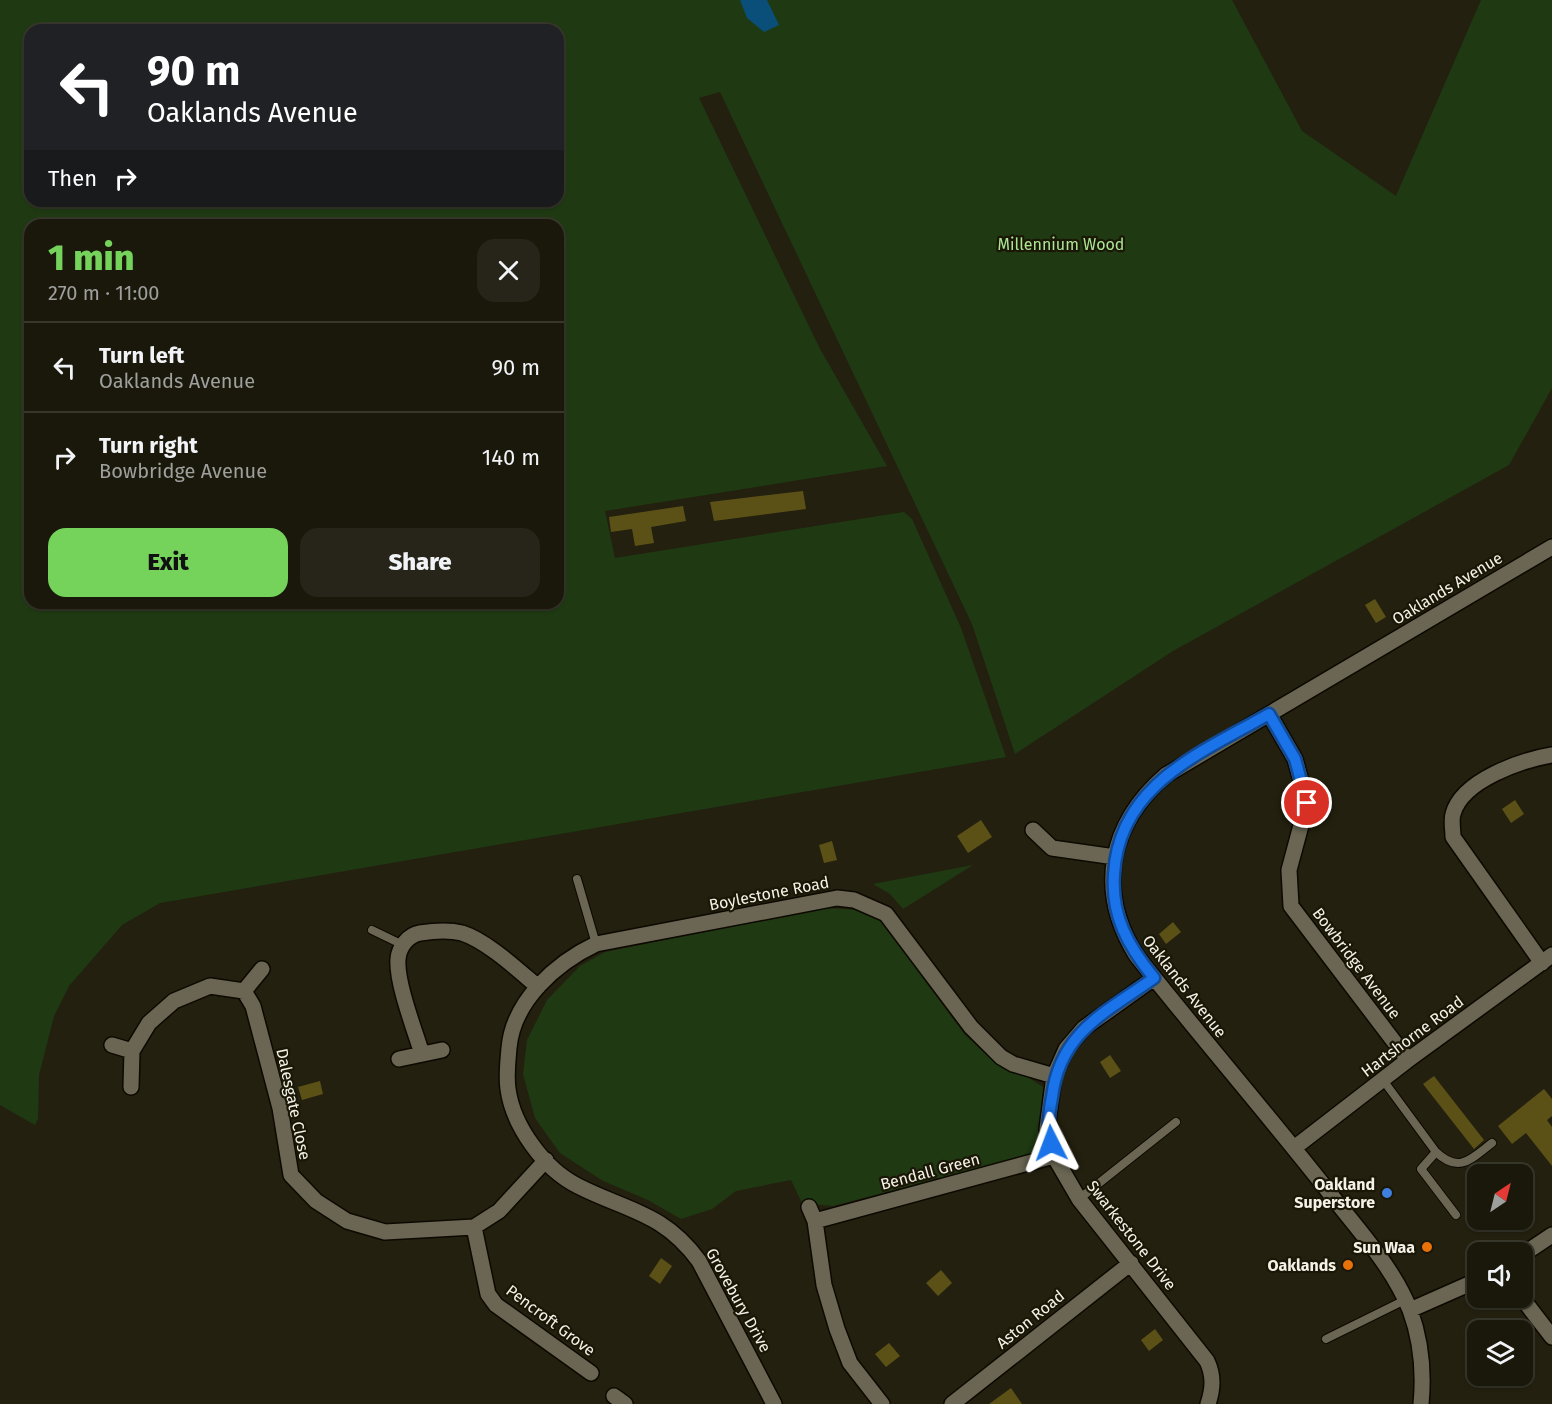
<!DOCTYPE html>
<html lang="en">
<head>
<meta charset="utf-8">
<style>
  body { margin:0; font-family:"Fira Sans",sans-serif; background:#272519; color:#f1f3f6; height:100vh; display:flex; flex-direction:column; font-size:22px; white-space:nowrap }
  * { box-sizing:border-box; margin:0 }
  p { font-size:20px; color:#9fa09d }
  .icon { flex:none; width:33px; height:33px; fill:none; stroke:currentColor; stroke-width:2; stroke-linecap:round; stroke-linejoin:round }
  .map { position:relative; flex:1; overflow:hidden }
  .side { position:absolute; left:24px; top:219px; width:540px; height:390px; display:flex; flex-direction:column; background:#1a180b; border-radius:18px; box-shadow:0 2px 4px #0004,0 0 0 2px #38372c }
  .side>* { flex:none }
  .guide { position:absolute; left:24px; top:24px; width:540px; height:183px; border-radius:18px; box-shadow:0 2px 4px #0004,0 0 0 2px #38372c; background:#202124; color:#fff; overflow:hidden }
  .needle { width:39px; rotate:35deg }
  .controls { position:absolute; left:1467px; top:1164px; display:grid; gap:12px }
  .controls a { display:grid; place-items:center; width:66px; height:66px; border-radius:12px; background:#1a180b; box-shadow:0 2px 4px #0004,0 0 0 2px #38372c; font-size:30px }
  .pin { position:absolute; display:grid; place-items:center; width:51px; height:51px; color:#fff; margin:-26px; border:3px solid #fff; border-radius:50%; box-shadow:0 2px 6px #0007 }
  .me { position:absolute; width:66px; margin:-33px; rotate:357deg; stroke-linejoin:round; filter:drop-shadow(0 0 4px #0008) }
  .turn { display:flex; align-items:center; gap:21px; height:126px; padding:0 24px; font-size:27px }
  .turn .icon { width:78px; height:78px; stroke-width:2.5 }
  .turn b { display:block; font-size:42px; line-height:51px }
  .then { display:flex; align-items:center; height:57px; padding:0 24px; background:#0003; gap:12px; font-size:22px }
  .round { display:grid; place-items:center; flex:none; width:63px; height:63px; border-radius:18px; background:#272519 }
  .headline { display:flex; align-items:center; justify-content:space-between; height:102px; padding:0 24px }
  h1 { font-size:36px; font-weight:800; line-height:45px; color:#75d25b }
  .cta { display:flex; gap:12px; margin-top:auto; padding:12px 24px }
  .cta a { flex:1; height:69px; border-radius:18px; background:#75d25b; color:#111; font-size:24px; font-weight:800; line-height:69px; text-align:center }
  .cta a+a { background:#272519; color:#f1f3f6 }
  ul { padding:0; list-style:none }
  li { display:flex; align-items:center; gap:18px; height:90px; padding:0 24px; border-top:2px solid #38372c }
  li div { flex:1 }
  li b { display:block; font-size:22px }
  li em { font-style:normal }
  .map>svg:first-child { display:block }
</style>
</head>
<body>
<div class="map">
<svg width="1552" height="1404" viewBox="0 0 1552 1404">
  <rect width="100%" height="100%" fill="#23200f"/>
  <path fill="#1f3a13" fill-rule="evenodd" d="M 0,0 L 1232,0 L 1302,131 L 1396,196 L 1481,0 L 1552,0 L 1552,388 L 1509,465 L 1173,651 L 1015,754 L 972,624 L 720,92 L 699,98 L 819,347 L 887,466 L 605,511 L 615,558 L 904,512 L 912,519 L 961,628 L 1006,757 L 160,903 L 122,925 L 69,986 L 54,1016 L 39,1075 L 38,1119 L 35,1125 L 0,1105 ZM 30,30 L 558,30 L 558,201 L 30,201 ZM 30,225 L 558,225 L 558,603 L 30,603 Z
    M 973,865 L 903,909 L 890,894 L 873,884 Z
    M 825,908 L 858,910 L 880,920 L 965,1035 L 996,1064 L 1026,1076 L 1043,1087 L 1042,1138 L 1035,1153 L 833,1206 L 802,1203 L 791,1180 L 736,1191 L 712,1209 L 681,1219 L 648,1200 L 603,1181 L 560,1153 L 535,1118 L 523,1074 L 527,1040 L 547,1000 L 580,966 L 605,952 Z"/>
  <path fill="#0a4e7a" d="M 740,0 L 767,0 L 779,25 L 764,32 L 747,18 Z"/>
  <path fill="#5b5117" d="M 803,491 L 806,509 L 714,521 L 710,502 Z
    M 683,506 L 686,521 L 651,527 L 654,543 L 635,546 L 632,529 L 611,532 L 609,517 Z
    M 1375,599 L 1386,617 L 1376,623 L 1365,605 Z
    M 1515,800 L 1524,814 L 1511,823 L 1502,809 Z
    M 981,820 L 992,837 L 968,853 L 957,836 Z
    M 832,841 L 837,860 L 824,863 L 819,845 Z
    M 1173,922 L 1181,932 L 1166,944 L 1159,934 Z
    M 1110,1055 L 1121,1071 L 1110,1078 L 1100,1062 Z
    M 1434,1076 L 1484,1140 L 1474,1149 L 1423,1084 Z
    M 320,1081 L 323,1094 L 302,1100 L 298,1087 Z
    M 1544,1089 L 1552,1099 L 1552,1116 L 1547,1120 L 1552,1127 L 1552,1166 L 1526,1133 L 1512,1144 L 1498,1126 Z
    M 661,1258 L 672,1266 L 660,1284 L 649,1276 Z
    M 941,1270 L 952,1283 L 938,1296 L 926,1283 Z
    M 1155,1329 L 1163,1340 L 1149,1351 L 1141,1340 Z
    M 889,1343 L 900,1356 L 886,1367 L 875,1354 Z
    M 1011,1388 L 1022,1404 L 989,1404 Z"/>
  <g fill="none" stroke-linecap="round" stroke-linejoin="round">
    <defs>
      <path id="lane" d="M 577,879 L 596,944
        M 372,930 L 403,945
        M 1383,1080 L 1436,1152 L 1421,1169 L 1456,1215
        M 1436,1152 C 1459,1174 1471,1159 1492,1143
        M 1079,1199 L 1176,1122
        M 1326,1339 L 1405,1300"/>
      <path id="street" d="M 1269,714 L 1295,759 L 1307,803 L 1289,870 L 1291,906 L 1408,1060
        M 1033,830 L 1052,848 L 1115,857
        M 1542,963 L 1453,837 C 1453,830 1451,820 1453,814 C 1462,780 1522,760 1552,755
        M 1154,978 L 1084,1028 L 1066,1049 L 1054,1076 L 1047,1129 L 1054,1156 L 1079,1199 L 1207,1361 C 1214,1376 1213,1389 1208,1404
        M 244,991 L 262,969
        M 112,1045 L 132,1051
        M 422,1054 C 415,1031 396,982 398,959 C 399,947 408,935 420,933 C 433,931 450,930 462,933 C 487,941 518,970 538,987
        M 399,1059 L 442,1050
        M 131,1087 L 132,1051 L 149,1023 L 174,1001 L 210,986 L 244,991 L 253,1006 L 280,1108 L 291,1175 L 316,1201 L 347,1221 L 385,1232 L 474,1227 L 499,1211 L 546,1160
        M 1294,1148 L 1408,1060 L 1552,955
        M 809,1207 L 815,1221 L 824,1285 L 837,1329 L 850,1363 L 882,1404
        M 815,1221 L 1054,1156
        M 474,1227 L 488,1294 L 496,1305 L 591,1373
        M 1522,1255 L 1552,1235
        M 1522,1298 L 1552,1337
        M 1410,1310 L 1478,1280
        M 614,1396 L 625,1404
        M 774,1404 L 699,1261 C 663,1212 627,1211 578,1186 C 544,1169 513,1126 508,1089 C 506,1075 508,1061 509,1048 C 513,1001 556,963 596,944 L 837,898 L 854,900 L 886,914 L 971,1027 L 1001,1057 L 1013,1064 L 1054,1076
        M 952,1404 L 1131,1263
        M 1421,1404 C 1424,1373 1421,1340 1410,1310 C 1392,1265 1357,1229 1328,1191 C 1265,1111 1199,1035 1136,955 C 1096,890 1109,824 1166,775 L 1552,547"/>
    </defs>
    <use href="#lane" stroke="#0d0900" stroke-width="10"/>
    <use href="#street" stroke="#0d0900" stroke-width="18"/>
    <use href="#lane" stroke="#6a6653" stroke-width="8"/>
    <use href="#street" stroke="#6a6653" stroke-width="15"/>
  </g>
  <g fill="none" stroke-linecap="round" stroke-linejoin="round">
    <defs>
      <path id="route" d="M 1051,1143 C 1047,1127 1049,1113 1052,1097 C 1060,1032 1105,1013 1154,978 C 1128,946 1111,916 1114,874 C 1119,784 1201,753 1269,714 L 1295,759 L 1307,803"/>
    </defs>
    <use href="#route" stroke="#114b97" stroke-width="15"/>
    <use href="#route" stroke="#1a73e8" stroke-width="10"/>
  </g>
  <circle fill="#3f7fe0" stroke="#1a1706" stroke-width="2" cx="1387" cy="1193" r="6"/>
  <g fill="#e8710a" stroke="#1a1706" stroke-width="2">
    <circle cx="1427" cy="1247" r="6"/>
    <circle cx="1348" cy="1265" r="6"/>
  </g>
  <g text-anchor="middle" stroke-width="4.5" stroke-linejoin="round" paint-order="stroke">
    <g font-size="16" fill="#aae693" stroke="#1a1706">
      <text x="1061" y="250">Millennium Wood</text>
    </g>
    <g font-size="16" fill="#f4f2e7" stroke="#1a1706">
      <text transform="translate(1447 588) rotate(-31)" y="6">Oaklands Avenue</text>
      <text transform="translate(769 893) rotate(-11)" y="6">Boylestone Road</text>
      <text transform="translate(1357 963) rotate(53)" y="6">Bowbridge Avenue</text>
      <text transform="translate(1185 986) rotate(52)" y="6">Oaklands Avenue</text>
      <text transform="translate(1412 1036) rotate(-37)" y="6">Hartshorne Road</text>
      <text transform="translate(294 1104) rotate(78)" y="6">Dalesgate Close</text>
      <text transform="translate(930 1171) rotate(-15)" y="6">Bendall Green</text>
      <text transform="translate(1132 1235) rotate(52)" y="6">Swarkestone Drive</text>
      <text transform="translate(739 1300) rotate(61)" y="6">Grovebury Drive</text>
      <text transform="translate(1030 1319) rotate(-39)" y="6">Aston Road</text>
      <text transform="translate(551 1320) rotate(37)" y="6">Pencroft Grove</text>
    </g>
    <g font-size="16" font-weight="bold" fill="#f4f2e7" stroke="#1a1706" text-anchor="end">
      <text x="1375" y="1190">Oakland<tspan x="1375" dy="18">Superstore</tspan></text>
      <text x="1415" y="1253">Sun Waa</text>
      <text x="1336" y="1271">Oaklands</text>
    </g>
  </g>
</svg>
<div class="controls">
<a><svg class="needle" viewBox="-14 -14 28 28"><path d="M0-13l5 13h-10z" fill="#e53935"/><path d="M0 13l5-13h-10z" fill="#9fa09d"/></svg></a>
<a><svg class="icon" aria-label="sound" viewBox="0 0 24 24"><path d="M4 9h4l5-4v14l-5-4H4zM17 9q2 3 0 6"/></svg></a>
<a><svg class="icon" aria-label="layers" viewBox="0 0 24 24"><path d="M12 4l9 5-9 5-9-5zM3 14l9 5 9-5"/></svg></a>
</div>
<div class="pin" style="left:1307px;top:803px;background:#d93025"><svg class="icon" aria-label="arrive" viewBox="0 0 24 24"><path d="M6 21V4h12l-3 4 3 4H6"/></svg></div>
<svg class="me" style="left:1051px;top:1143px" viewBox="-20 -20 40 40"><path d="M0-17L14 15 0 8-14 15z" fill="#1a73e8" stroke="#fff" stroke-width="4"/></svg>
<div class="guide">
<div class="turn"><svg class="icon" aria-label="left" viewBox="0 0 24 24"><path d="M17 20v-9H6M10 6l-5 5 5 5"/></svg><div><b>90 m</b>Oaklands Avenue</div></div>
<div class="then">Then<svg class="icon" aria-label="right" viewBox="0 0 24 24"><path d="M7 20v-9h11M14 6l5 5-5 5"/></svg></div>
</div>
<section class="side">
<div class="headline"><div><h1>1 min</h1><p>270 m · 11:00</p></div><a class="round"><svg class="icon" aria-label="close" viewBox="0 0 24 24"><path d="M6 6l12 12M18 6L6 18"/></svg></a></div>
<ul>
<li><svg class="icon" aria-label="left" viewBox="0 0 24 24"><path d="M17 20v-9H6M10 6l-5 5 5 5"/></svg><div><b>Turn left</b><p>Oaklands Avenue</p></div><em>90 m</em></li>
<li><svg class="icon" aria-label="right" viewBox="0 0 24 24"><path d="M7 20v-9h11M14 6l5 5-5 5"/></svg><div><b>Turn right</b><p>Bowbridge Avenue</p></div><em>140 m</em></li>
</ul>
<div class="cta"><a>Exit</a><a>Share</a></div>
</section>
</div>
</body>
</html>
